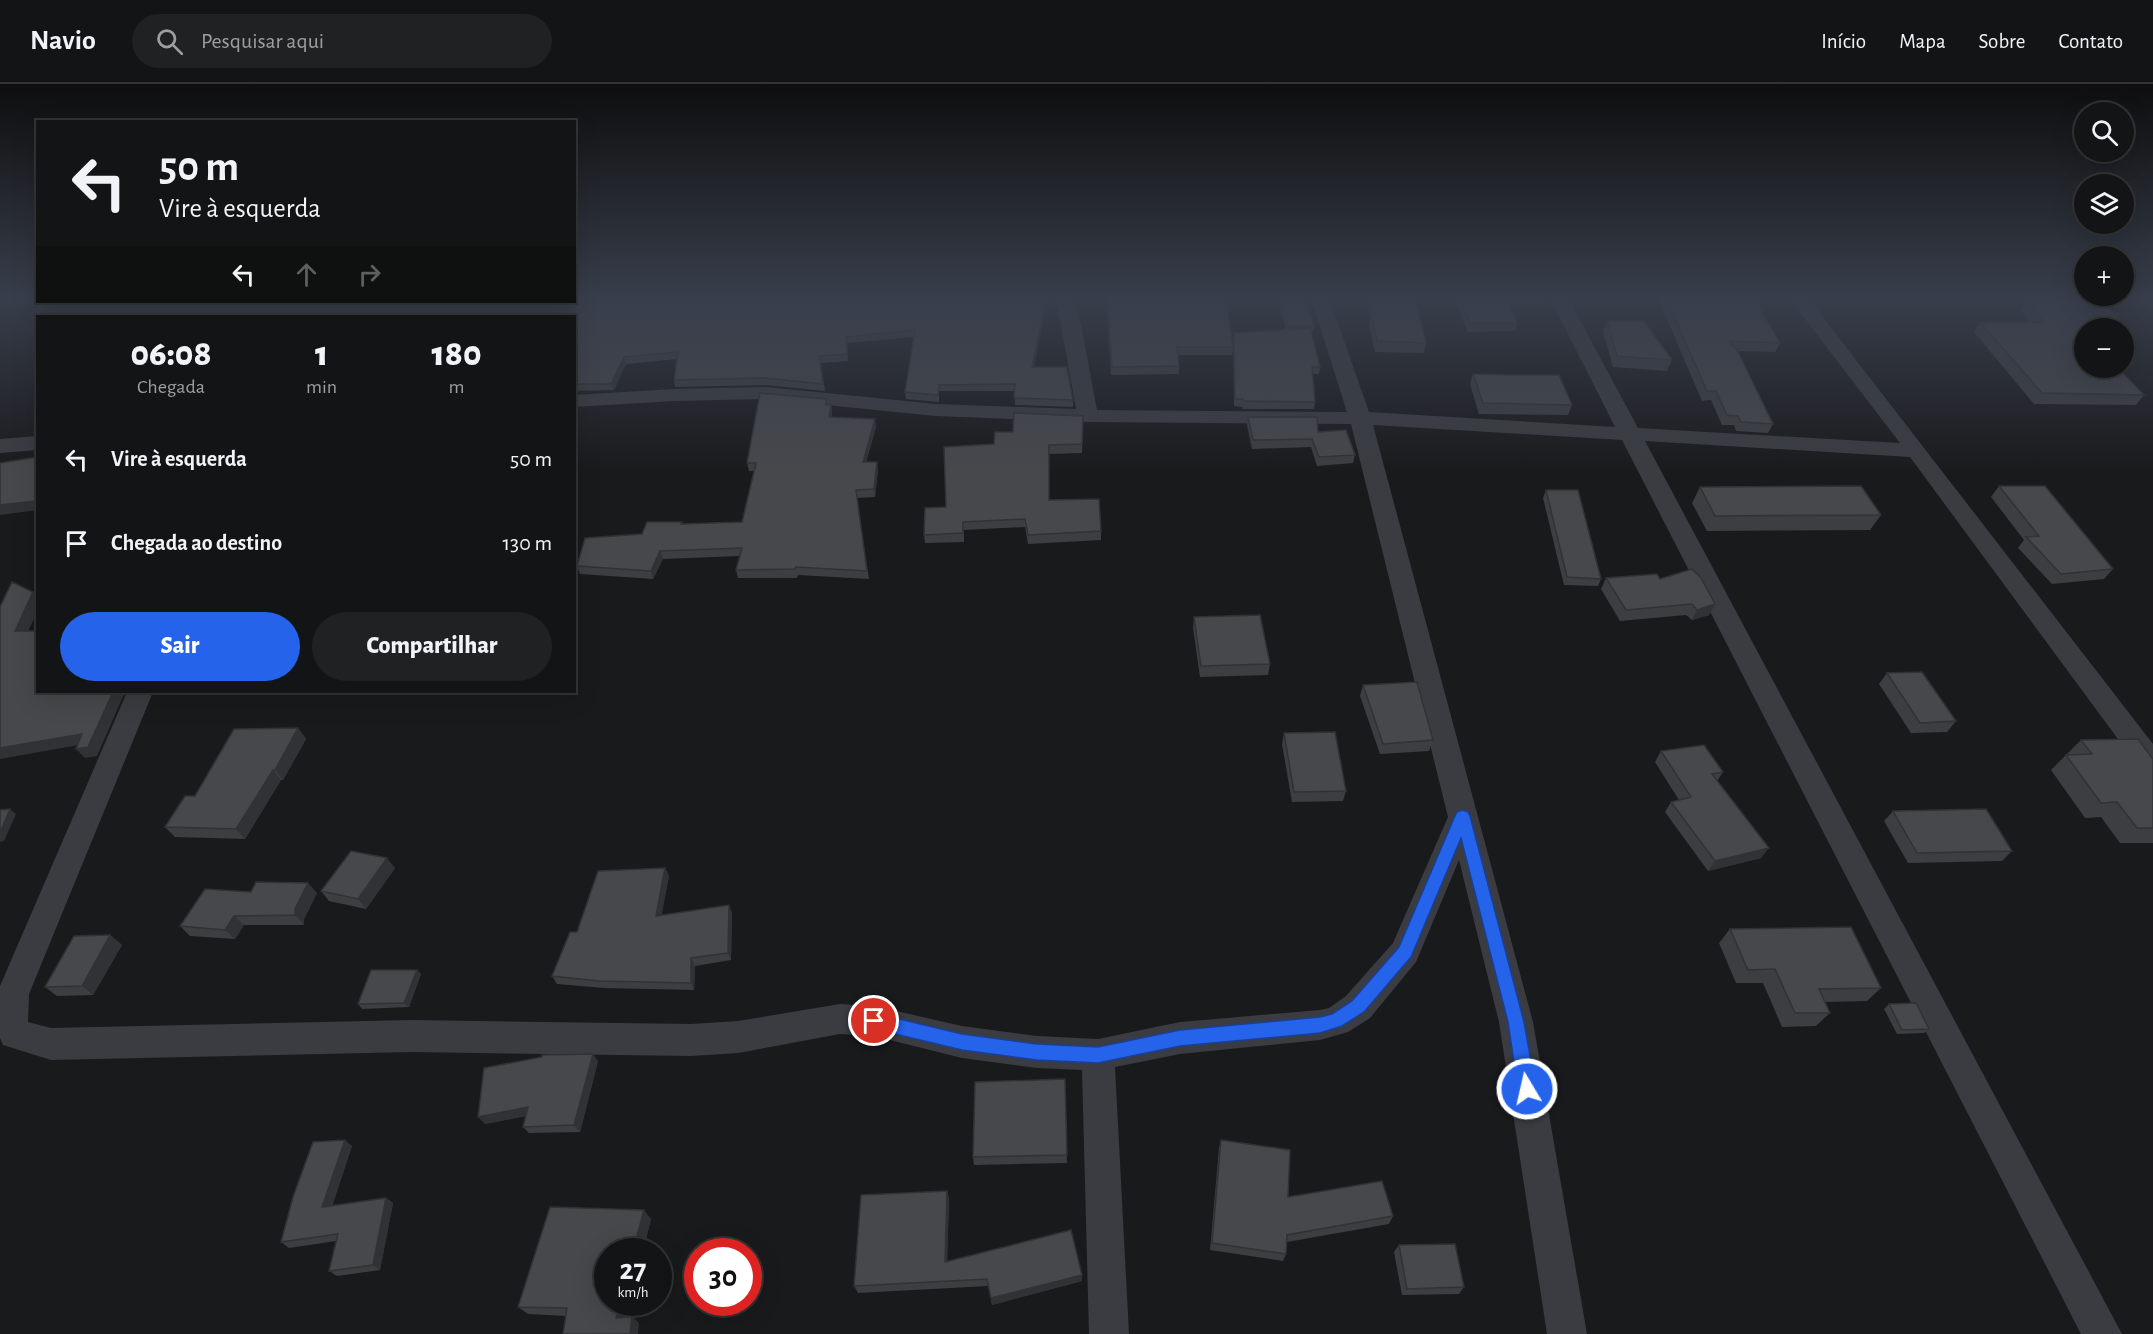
<!DOCTYPE html>
<html lang="pt">
<head>
<meta charset="utf-8">
<style>
  body { margin:0; font-family:"Alegreya Sans",sans-serif; background:#202122; color:#f1f3f6; height:100vh; display:flex; flex-direction:column; font-size:22px; white-space:nowrap }
  * { box-sizing:border-box; margin:0 }
  p { font-size:20px; color:#9d9ea0 }
  .icon { flex:none; width:33px; height:33px; fill:none; stroke:currentColor; stroke-width:2; stroke-linecap:round; stroke-linejoin:round }
  .map { position:relative; flex:1; overflow:hidden }
  .details { position:absolute; left:36px; top:231px; width:540px; height:378px; display:flex; flex-direction:column; background:#131415; border-radius:0px; box-shadow:0 6px 24px #0002,0 0 0 2px #323334 }
  .details>* { flex:none }
  .guide { position:absolute; left:36px; top:36px; width:540px; height:183px; border-radius:0px; box-shadow:0 6px 24px #0002,0 0 0 2px #323334; background:#131415; color:#f1f3f6; overflow:hidden }
  .tools { position:absolute; left:2074px; top:18px; display:grid; gap:12px }
  .tools a { display:grid; place-items:center; width:60px; height:60px; border-radius:50%; background:#131415; box-shadow:0 6px 24px #0002,0 0 0 2px #323334; font-size:30px }
  .speed { position:absolute; left:594px; top:1154px; display:flex; gap:12px; font-size:30px; font-weight:700; text-align:center }
  .speed>* { display:grid; place-content:center; width:78px; height:78px; border-radius:50%; background:#131415; box-shadow:0 6px 24px #0002,0 0 0 2px #323334; line-height:1 }
  .speed small { font-size:15px; font-weight:400 }
  .speed .limit { border:9px solid #d22; background:#fff; color:#111 }
  .pin { position:absolute; display:grid; place-items:center; width:51px; height:51px; color:#fff; margin:-26px; border:3px solid #fff; border-radius:50%; box-shadow:0 2px 6px #0007 }
  .me { position:absolute; width:66px; margin:-33px; rotate:351deg; stroke-linejoin:round; filter:drop-shadow(0 0 4px #0008) }
  .turn { display:flex; align-items:center; gap:21px; height:126px; padding:0 24px; font-size:27px }
  .turn .icon { width:78px; height:78px; stroke-width:2.5 }
  .turn b { display:block; font-size:42px; line-height:51px }
  .lanes { display:flex; align-items:center; height:57px; padding:0 24px; background:#0003; justify-content:center; gap:30px; direction:ltr }
  .lanes .off { opacity:.35 }
  .eta { display:flex; justify-content:space-evenly; align-items:center; height:102px; text-align:center }
  .eta b { font-size:36px; font-weight:800; line-height:42px }
  .primary-button { display:flex; gap:12px; margin-top:auto; padding:12px 24px }
  .primary-button a { flex:1; height:69px; border-radius:36px; background:#2563eb; color:#fff; font-size:24px; font-weight:800; line-height:69px; text-align:center }
  .primary-button a+a { background:#202122; color:#f1f3f6 }
  ul { padding:0; list-style:none }
  li { display:flex; align-items:center; gap:18px; height:84px; padding:0 24px }
  li div { flex:1 }
  li b { display:block; font-size:22px }
  li em { font-style:normal }
  header { display:flex; align-items:center; gap:36px; box-sizing:border-box; height:84px; padding:0 30px; background:#131415; border-bottom:2px solid #323334 }
  header strong { font-size:28px }
  nav { display:flex; gap:33px; margin-inline-start:auto; font-size:21px }
  .search { width:420px; height:54px; background:#202122; display:flex; align-items:center; gap:15px; box-sizing:border-box; padding:0 21px; border-radius:33px; color:#9d9ea0; font-size:22px }
  .map>svg:first-child { display:block }
</style>
</head>
<body>
<header>
<strong>Navio</strong>
<div class="search"><svg class="icon" aria-label="search" viewBox="0 0 24 24"><circle cx="10" cy="10" r="6"/><path d="M15 15l6 6"/></svg>Pesquisar aqui</div>
<nav><a>Início</a><a>Mapa</a><a>Sobre</a><a>Contato</a></nav>
</header>
<div class="map">
<svg width="2153" height="1250" viewBox="0 0 2153 1250">
  <rect width="100%" height="100%" fill="#191a1c"/>
  <g fill="none" stroke-linecap="round" stroke-linejoin="round">
    <path fill="#3a3c41" fill-rule="evenodd" d="M 1053,214 L 1071,214 L 1079,230 L 1097,326 L 1347,328 L 1311,214 L 1329,214 L 1369,328 L 1615,343 L 1550,214 L 1568,214 L 1638,344 L 1900,359 L 1789,214 L 1808,214 L 2153,660 L 2153,692 L 2143,689 L 1910,373 L 1645,357 L 2122,1250 L 2081,1250 L 1622,356 L 1373,341 L 1533,938 L 1587,1250 L 1547,1250 L 1499,938 L 1459,776 L 1416,878 L 1370,934 L 1348,948 L 1320,956 L 1180,970 L 1115,983 L 1129,1250 L 1089,1250 L 1082,986 L 1037,984 L 962,974 L 874,952 L 840,950 L 738,969 L 691,972 L 412,968 L 51,976 L 3,961 L 0,954 L 0,902 L 127,608 L 153,608 L 29,910 L 28,938 L 51,944 L 412,936 L 691,940 L 738,937 L 840,920 L 874,922 L 962,942 L 1037,952 L 1098,955 L 1180,938 L 1320,926 L 1329,924 L 1346,912 L 1393,859 L 1448,733 L 1351,340 L 1088,338 L 936,332 L 766,315 L 674,317 L 574,323 L 574,311 L 674,305 L 766,303 L 936,320 L 1076,325 L 1059,230 Z
      M 38,352 L 38,366 L 0,369 L 0,355 Z"/>
  </g>
  <path fill="#3c3e41" d="M 1047,214 L 1034,283 L 1073,316 L 1073,323 L 1015,321 L 1015,307 L 939,307 L 939,318 L 906,315 L 905,308 L 914,253 L 847,259 L 848,277 L 821,279 L 825,307 L 766,301 L 675,303 L 674,296 L 677,275 L 626,280 L 614,306 L 574,307 L 574,232 L 645,217 L 645,218 Z
    M 1106,214 L 1226,214 L 1233,263 L 1232,271 L 1178,271 L 1179,282 L 1179,290 L 1111,291 Z
    M 1277,214 L 1305,214 L 1314,242 L 1313,247 L 1311,247 L 1320,283 L 1319,290 L 1312,290 L 1315,318 L 1314,325 L 1243,325 L 1242,323 L 1234,322 L 1233,256 L 1234,249 L 1286,245 Z
    M 1365,214 L 1415,214 L 1426,259 L 1424,269 L 1375,268 L 1369,241 L 1371,233 Z
    M 1454,214 L 1543,214 L 1540,221 L 1509,221 L 1517,239 L 1515,247 L 1468,248 Z
    M 1658,214 L 1754,214 L 1780,259 L 1775,268 L 1737,267 L 1773,340 L 1768,349 L 1736,347 L 1734,341 L 1722,341 L 1711,316 L 1702,317 Z
    M 2034,214 L 2098,214 L 2127,243 L 2124,248 L 2124,244 L 2085,244 L 2085,284 L 2144,311 L 2136,321 L 2034,320 L 1974,248 L 1980,238 L 2030,238 L 2021,227 L 2027,216 L 2037,217 Z
    M 1607,237 L 1672,276 L 1667,287 L 1613,283 L 1603,247 Z
    M 1473,290 L 1572,321 L 1568,331 L 1479,330 L 1470,300 Z
    M 831,320 L 832,328 L 831,333 L 876,343 L 866,378 L 878,386 L 875,413 L 857,414 L 869,495 L 798,491 L 797,494 L 738,494 L 736,486 L 740,472 L 663,475 L 653,495 L 580,490 L 577,482 L 642,450 L 682,440 L 742,438 L 754,387 L 749,387 L 747,379 L 826,321 Z
    M 1083,332 L 1082,369 L 1049,370 L 1049,416 L 1101,447 L 1101,456 L 1028,460 L 1025,443 L 964,446 L 964,458 L 925,459 L 924,451 L 994,360 L 1013,348 Z
    M 1248,333 L 1318,348 L 1355,371 L 1353,379 L 1317,382 L 1311,363 L 1252,365 L 1247,341 Z
    M 1999,402 L 2113,485 L 2104,495 L 2052,500 L 2018,464 L 2024,456 L 1991,413 Z
    M 1700,403 L 1881,431 L 1870,446 L 1707,447 L 1692,419 Z
    M 1546,406 L 1601,495 L 1598,502 L 1564,501 L 1543,414 Z
    M 1606,494 L 1660,495 L 1715,520 L 1709,531 L 1692,536 L 1686,531 L 1620,537 L 1601,505 Z
    M 1194,533 L 1270,580 L 1268,591 L 1200,593 L 1193,544 Z
    M 1887,589 L 1956,637 L 1947,648 L 1911,649 L 1879,600 Z
    M 1363,601 L 1433,656 L 1429,667 L 1380,670 L 1360,612 Z
    M 298,644 L 306,655 L 283,696 L 281,696 L 245,755 L 175,753 L 165,743 L 195,712 Z
    M 1284,649 L 1346,707 L 1343,717 L 1292,718 L 1282,660 Z
    M 2081,656 L 2153,675 L 2153,759 L 2120,759 L 2101,733 L 2085,734 L 2051,686 Z
    M 1661,667 L 1723,688 L 1717,697 L 1761,774 L 1708,787 L 1665,728 L 1671,718 L 1679,716 L 1655,678 Z
    M 1893,727 L 2012,767 L 2002,777 L 1908,779 L 1884,737 Z
    M 395,784 L 366,825 L 329,817 L 321,807 Z
    M 665,784 L 669,792 L 661,832 L 729,821 L 732,829 L 731,876 L 695,882 L 694,906 L 604,904 L 557,900 L 552,892 L 577,848 Z
    M 251,808 L 317,809 L 304,835 L 304,841 L 244,841 L 235,855 L 190,852 L 180,842 Z
    M 1730,845 L 1881,904 L 1867,917 L 1825,918 L 1830,929 L 1816,942 L 1782,943 L 1763,899 L 1736,899 L 1719,859 Z
    M 110,851 L 122,861 L 93,911 L 57,912 L 45,903 Z
    M 417,886 L 421,890 L 409,923 L 362,925 L 358,920 Z
    M 1889,920 L 1929,945 L 1924,949 L 1897,950 L 1884,925 Z
    M 598,977 L 580,1048 L 529,1049 L 523,1043 L 526,1032 L 485,1040 Z
    M 1065,995 L 1067,1079 L 974,1081 L 973,1073 Z
    M 1221,1056 L 1288,1113 L 1393,1132 L 1389,1140 L 1287,1158 L 1286,1170 L 1283,1177 L 1210,1166 L 1219,1064 Z
    M 352,1062 L 332,1122 L 386,1114 L 393,1119 L 380,1186 L 337,1192 L 329,1187 L 336,1157 L 289,1164 L 281,1158 Z
    M 947,1107 L 949,1115 L 947,1178 L 1082,1197 L 992,1221 L 988,1202 L 858,1209 L 854,1202 Z
    M 651,1135 L 643,1167 L 608,1167 L 608,1218 L 629,1218 L 626,1233 L 639,1239 L 566,1232 L 528,1230 L 518,1223 Z
    M 1399,1161 L 1464,1203 L 1459,1210 L 1402,1211 L 1394,1168 Z"/>
  <path fill="#313235" d="M 1046,214 L 1047,214 L 1033,290 L 1032,283 Z
    M 624,273 L 626,280 L 614,306 L 611,300 Z
    M 831,320 L 832,328 L 831,341 L 829,333 Z
    M 875,335 L 876,343 L 864,386 L 863,378 Z
    M 877,378 L 878,386 L 875,413 L 874,405 Z
    M 38,413 L 38,426 L 0,431 L 0,421 Z
    M 660,467 L 663,475 L 653,495 L 651,487 Z
    M 33,508 L 38,513 L 38,526 L 24,556 L 15,547 Z
    M 1715,520 L 1709,531 L 1692,536 L 1697,526 Z
    M 113,608 L 125,608 L 97,672 L 85,674 L 76,665 L 90,659 L 0,675 L 0,664 Z
    M 298,644 L 306,655 L 283,696 L 275,686 Z
    M 273,686 L 281,696 L 245,755 L 236,745 Z
    M 10,725 L 16,730 L 4,757 L 0,758 L 0,749 Z
    M 1769,764 L 1761,774 L 1708,787 L 1715,777 Z
    M 387,774 L 395,784 L 366,825 L 358,815 Z
    M 665,784 L 669,792 L 660,840 L 656,832 Z
    M 308,799 L 317,809 L 304,835 L 304,841 L 295,831 L 295,825 Z
    M 729,821 L 732,829 L 731,876 L 728,869 Z
    M 234,832 L 244,841 L 235,855 L 225,846 Z
    M 110,851 L 122,861 L 93,911 L 82,902 Z
    M 691,874 L 695,882 L 694,906 L 691,899 Z
    M 417,886 L 421,890 L 409,923 L 404,919 Z
    M 593,970 L 598,977 L 580,1048 L 574,1041 Z
    M 528,1023 L 534,1030 L 485,1040 L 478,1033 Z
    M 345,1056 L 352,1062 L 329,1129 L 322,1123 Z
    M 947,1107 L 949,1115 L 947,1185 L 945,1178 Z
    M 386,1114 L 393,1119 L 380,1186 L 373,1181 Z
    M 644,1126 L 651,1135 L 643,1167 L 633,1167 Z
    M 1082,1191 L 1082,1197 L 992,1221 L 991,1214 Z
    M 620,1218 L 629,1218 L 623,1241 L 616,1234 Z
    M 632,1232 L 639,1239 L 638,1250 L 630,1250 Z"/>
  <path fill="#46484c" stroke="#313235" stroke-width="1.5" d="M 580,214 L 643,214 L 642,218 L 709,217 L 711,214 L 1046,214 L 1032,283 L 1067,283 L 1073,316 L 1014,314 L 1015,300 L 939,301 L 938,311 L 905,308 L 915,246 L 846,253 L 847,270 L 819,272 L 823,300 L 764,294 L 674,296 L 678,268 L 624,273 L 611,300 L 574,300 L 574,232 Z
    M 1107,214 L 1226,214 L 1233,263 L 1177,263 L 1179,282 L 1112,283 Z
    M 1279,214 L 1305,214 L 1314,242 L 1288,243 Z
    M 1370,214 L 1415,214 L 1426,259 L 1377,257 L 1371,230 L 1375,230 Z
    M 1460,214 L 1506,214 L 1517,239 L 1470,239 Z
    M 1666,214 L 1754,214 L 1780,259 L 1729,257 L 1738,268 L 1773,340 L 1741,338 L 1738,332 L 1727,331 L 1716,307 L 1707,307 Z
    M 2050,214 L 2098,214 L 2127,243 L 2082,244 L 2085,248 L 2085,284 L 2118,284 L 2144,311 L 2042,309 L 1980,238 L 2045,238 L 2027,216 L 2054,217 Z
    M 1607,237 L 1644,237 L 1672,276 L 1617,272 Z
    M 1310,244 L 1320,283 L 1312,283 L 1315,318 L 1244,317 L 1243,315 L 1235,315 L 1234,249 Z
    M 1473,290 L 1512,291 L 1559,291 L 1572,321 L 1483,319 Z
    M 760,309 L 826,315 L 826,321 L 831,320 L 829,333 L 875,335 L 863,378 L 877,378 L 874,405 L 856,406 L 867,487 L 796,483 L 795,485 L 736,486 L 742,464 L 660,467 L 651,487 L 577,482 L 585,454 L 642,450 L 647,438 L 682,438 L 681,440 L 742,438 L 756,379 L 747,379 Z
    M 1014,329 L 1083,332 L 1082,360 L 1049,361 L 1049,416 L 1099,415 L 1101,447 L 1028,451 L 1025,435 L 963,438 L 963,449 L 924,451 L 925,424 L 946,423 L 944,363 L 994,360 L 995,348 L 1013,348 Z
    M 1248,333 L 1317,333 L 1318,348 L 1346,346 L 1355,371 L 1319,373 L 1312,355 L 1253,356 Z
    M 38,373 L 38,413 L 35,417 L 0,421 L 0,379 Z
    M 1861,402 L 1881,431 L 1715,432 L 1700,403 Z
    M 1999,402 L 2045,402 L 2113,485 L 2061,490 L 2026,453 L 2039,452 Z
    M 1546,406 L 1578,406 L 1601,495 L 1567,493 Z
    M 1692,485 L 1701,494 L 1715,520 L 1697,526 L 1692,520 L 1626,526 L 1606,494 L 1657,490 L 1660,495 Z
    M 12,498 L 33,508 L 15,547 L 38,547 L 38,608 L 113,608 L 88,663 L 76,665 L 82,650 L 0,664 L 0,523 Z
    M 1260,531 L 1270,580 L 1201,582 L 1194,533 Z
    M 1922,588 L 1956,637 L 1920,639 L 1887,589 Z
    M 1417,598 L 1433,656 L 1383,660 L 1363,601 Z
    M 298,644 L 275,686 L 273,686 L 236,745 L 165,743 L 185,712 L 195,712 L 234,645 Z
    M 1335,648 L 1346,707 L 1294,708 L 1284,649 Z
    M 2138,655 L 2153,675 L 2153,744 L 2137,744 L 2117,718 L 2101,719 L 2066,671 L 2092,670 L 2081,656 Z
    M 1704,661 L 1723,688 L 1712,690 L 1769,764 L 1715,777 L 1671,718 L 1691,713 L 1661,667 Z
    M 10,725 L 0,749 L 0,726 Z
    M 1986,725 L 2012,767 L 1917,769 L 1893,727 Z
    M 351,767 L 387,774 L 358,815 L 321,807 Z
    M 665,784 L 656,832 L 729,821 L 728,869 L 691,874 L 691,899 L 599,897 L 552,892 L 570,848 L 577,848 L 598,787 Z
    M 256,798 L 308,799 L 295,825 L 295,831 L 234,832 L 225,846 L 180,842 L 205,805 L 251,808 Z
    M 1851,843 L 1881,904 L 1819,905 L 1830,929 L 1795,929 L 1775,885 L 1748,886 L 1730,845 Z
    M 110,851 L 82,902 L 45,903 L 74,852 Z
    M 371,886 L 417,886 L 404,919 L 358,920 Z
    M 1916,919 L 1929,945 L 1902,946 L 1889,920 Z
    M 593,970 L 574,1041 L 523,1043 L 528,1023 L 478,1033 L 484,984 L 542,973 L 542,971 Z
    M 1065,995 L 1067,1071 L 973,1073 L 975,998 Z
    M 345,1056 L 322,1123 L 386,1114 L 373,1181 L 329,1187 L 338,1150 L 281,1158 L 293,1113 L 313,1058 Z
    M 1221,1056 L 1290,1066 L 1288,1113 L 1382,1097 L 1393,1132 L 1287,1151 L 1286,1170 L 1212,1159 Z
    M 947,1107 L 945,1178 L 1071,1146 L 1082,1191 L 991,1214 L 987,1195 L 854,1202 L 861,1111 Z
    M 550,1123 L 644,1126 L 633,1167 L 608,1167 L 608,1218 L 620,1218 L 616,1234 L 632,1232 L 630,1250 L 563,1250 L 567,1224 L 518,1223 Z
    M 1455,1160 L 1464,1203 L 1407,1205 L 1399,1161 Z"/>
  <linearGradient id="sky" x2="0" y2="1"><stop stop-color="#0e0e0f"/><stop offset="0.55" stop-color="#383e4b"/><stop offset="1" stop-color="#383e4b" stop-opacity="0"/></linearGradient>
  <rect width="2153" height="389" fill="url(#sky)"/>
  <path fill="#2563eb" stroke="#184099" stroke-width="1.5" d="M 1463,726 L 1468,728 L 1470,732 L 1524,938 L 1536,1005 L 1533,1011 L 1527,1013 L 1521,1011 L 1518,1005 L 1508,938 L 1461,754 L 1411,873 L 1364,928 L 1342,942 L 1320,949 L 1180,962 L 1098,979 L 1037,976 L 962,966 L 874,945 L 868,943 L 866,937 L 868,932 L 874,929 L 962,950 L 1037,960 L 1098,963 L 1180,946 L 1320,933 L 1332,930 L 1352,917 L 1399,863 L 1455,732 L 1457,728 Z"/>
</svg>
<div class="tools">
<a><svg class="icon" aria-label="search" viewBox="0 0 24 24"><circle cx="10" cy="10" r="6"/><path d="M15 15l6 6"/></svg></a>
<a><svg class="icon" aria-label="layers" viewBox="0 0 24 24"><path d="M12 4l9 5-9 5-9-5zM3 14l9 5 9-5"/></svg></a>
<a>+</a>
<a>−</a>
</div>
<div class="speed"><div>27<small>km/h</small></div><div class="limit">30</div></div>
<div class="pin" style="left:874px;top:937px;background:#d93025"><svg class="icon" aria-label="arrive" viewBox="0 0 24 24"><path d="M6 21V4h12l-3 4 3 4H6"/></svg></div>
<svg class="me" style="left:1527px;top:1005px" viewBox="-20 -20 40 40"><circle r="17" fill="#2563eb" stroke="#fff" stroke-width="3"/><path d="M0-11L8 9 0 5-8 9z" fill="#fff"/></svg>
<div class="guide">
<div class="turn"><svg class="icon" aria-label="left" viewBox="0 0 24 24"><path d="M17 20v-9H6M10 6l-5 5 5 5"/></svg><div><b>50 m</b>Vire à esquerda</div></div>
<div class="lanes"><svg class="icon" aria-label="left" viewBox="0 0 24 24"><path d="M17 20v-9H6M10 6l-5 5 5 5"/></svg><svg class="icon off" aria-label="ahead" viewBox="0 0 24 24"><path d="M12 20V5M6 11l6-6 6 6"/></svg><svg class="icon off" aria-label="right" viewBox="0 0 24 24"><path d="M7 20v-9h11M14 6l5 5-5 5"/></svg></div>
</div>
<section class="details">
<div class="eta">
<div><b>06:08</b><p>Chegada</p></div>
<div><b>1</b><p>min</p></div>
<div><b>180</b><p>m</p></div>
</div>
<ul>
<li><svg class="icon" aria-label="left" viewBox="0 0 24 24"><path d="M17 20v-9H6M10 6l-5 5 5 5"/></svg><div><b>Vire à esquerda</b></div><em>50 m</em></li>
<li><svg class="icon" aria-label="arrive" viewBox="0 0 24 24"><path d="M6 21V4h12l-3 4 3 4H6"/></svg><div><b>Chegada ao destino</b></div><em>130 m</em></li>
</ul>
<div class="primary-button"><a>Sair</a><a>Compartilhar</a></div>
</section>
</div>
</body>
</html>
